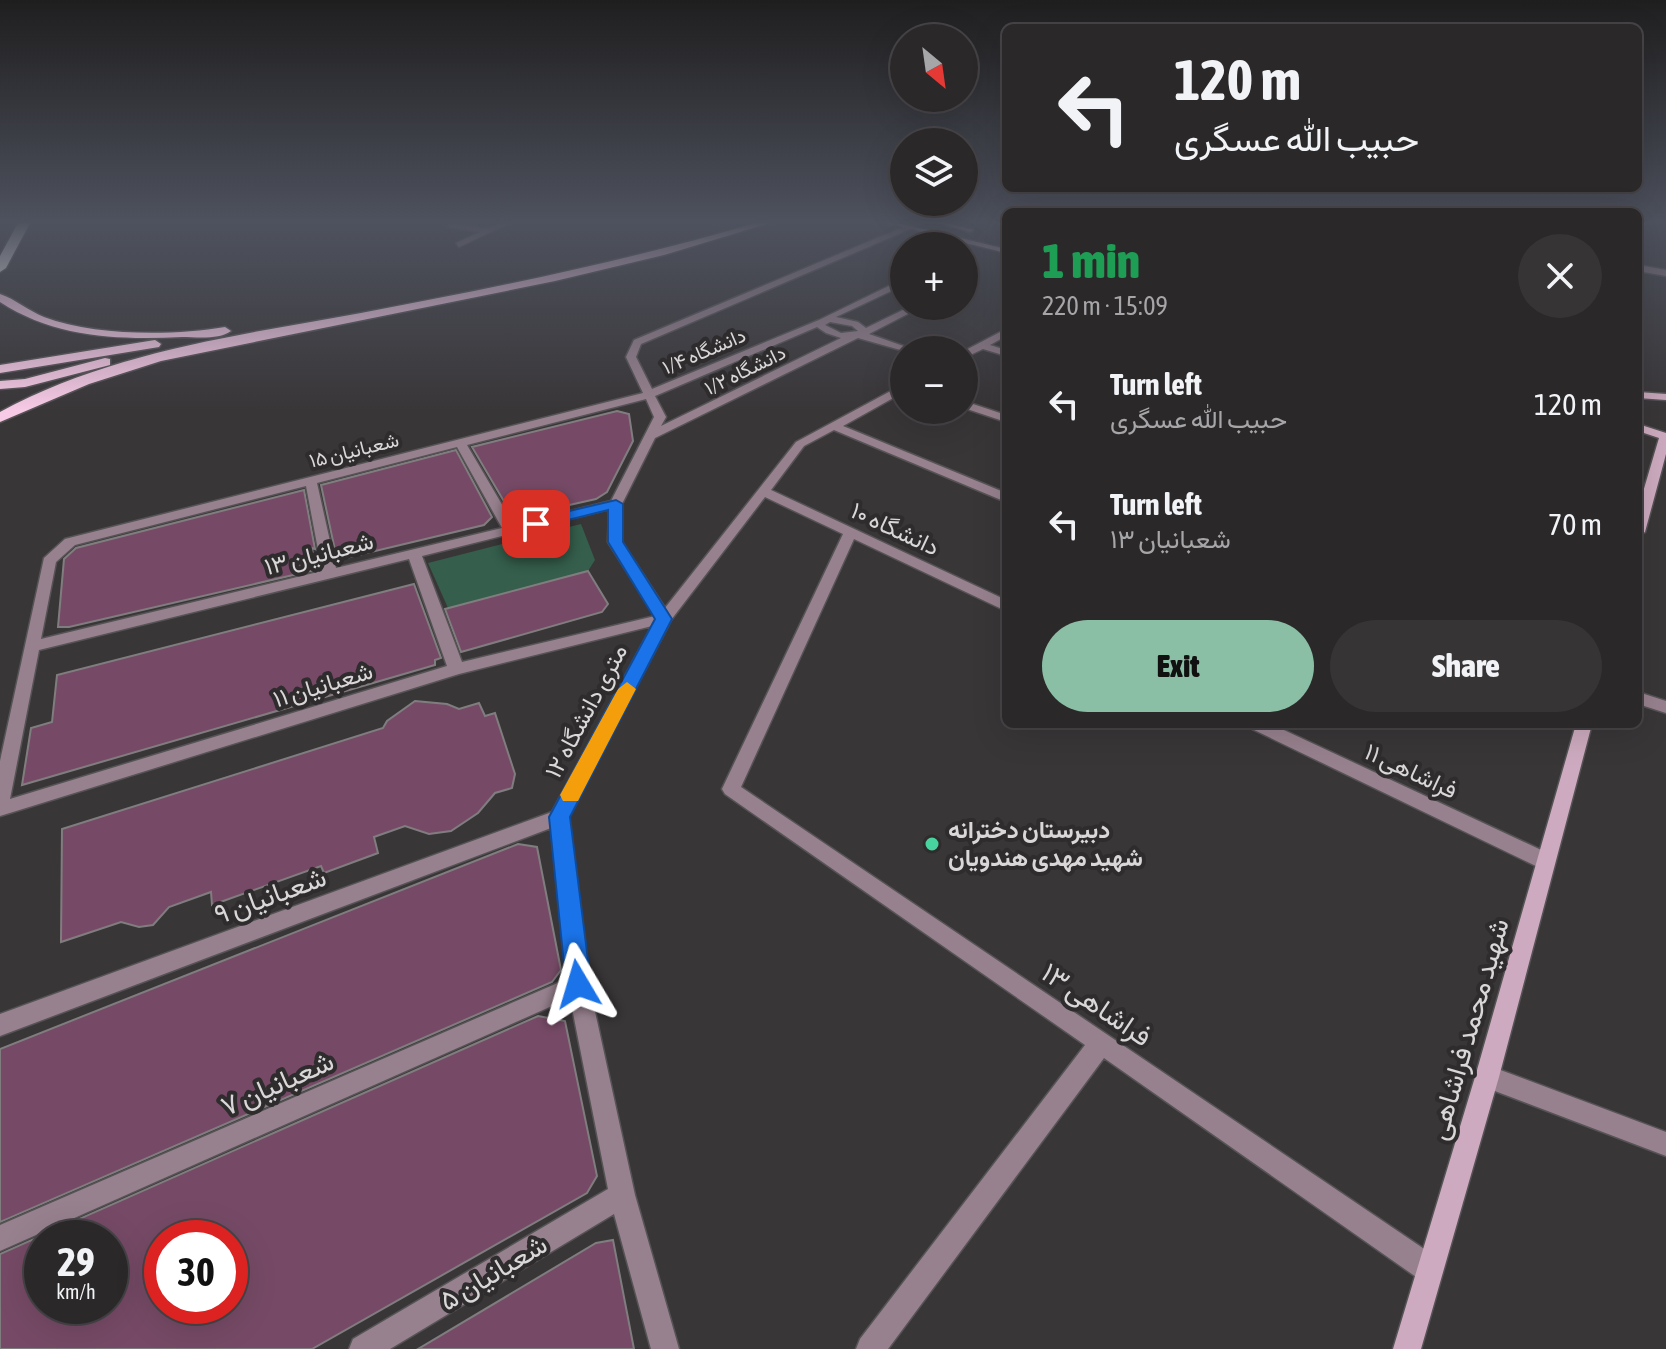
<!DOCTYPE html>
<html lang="en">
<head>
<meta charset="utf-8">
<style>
  body { margin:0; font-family:"Asap Condensed",Vazirmatn,sans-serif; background:#373436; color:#f1f3f6; height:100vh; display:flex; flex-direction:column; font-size:30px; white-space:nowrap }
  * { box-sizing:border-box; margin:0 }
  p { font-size:26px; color:#a6a6a8 }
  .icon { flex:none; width:44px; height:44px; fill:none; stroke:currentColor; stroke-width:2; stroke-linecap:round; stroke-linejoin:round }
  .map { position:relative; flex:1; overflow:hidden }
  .drawer { position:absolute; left:1002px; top:208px; width:640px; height:520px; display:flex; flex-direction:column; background:#2b282a; border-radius:12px; box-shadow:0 8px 32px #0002,0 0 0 2px #474447 }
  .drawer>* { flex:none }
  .guide { position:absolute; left:1002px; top:24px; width:640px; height:168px; border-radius:12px; box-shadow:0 8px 32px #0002,0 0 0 2px #474447; background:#2b282a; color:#f1f3f6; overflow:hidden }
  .needle { width:52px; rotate:151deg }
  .tools { position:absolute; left:890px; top:24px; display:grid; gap:16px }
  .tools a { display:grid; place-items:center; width:88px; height:88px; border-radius:50%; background:#2b282a; box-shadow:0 8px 32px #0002,0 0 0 2px #474447; font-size:40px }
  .speed { position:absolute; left:24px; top:1220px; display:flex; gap:16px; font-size:40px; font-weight:700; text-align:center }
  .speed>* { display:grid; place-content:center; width:104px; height:104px; border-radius:50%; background:#2b282a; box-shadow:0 8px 32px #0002,0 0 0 2px #474447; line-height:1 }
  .speed small { font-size:20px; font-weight:400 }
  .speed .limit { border:12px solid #d22; background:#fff; color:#111 }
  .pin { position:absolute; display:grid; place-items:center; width:68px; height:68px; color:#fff; margin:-34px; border-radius:16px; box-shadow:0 4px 12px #0006 }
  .me { position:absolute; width:88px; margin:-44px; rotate:353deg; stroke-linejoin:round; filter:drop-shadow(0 0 6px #0008) }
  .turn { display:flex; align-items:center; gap:28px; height:168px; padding:0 40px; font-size:36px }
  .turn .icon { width:104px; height:104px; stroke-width:2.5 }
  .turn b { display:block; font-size:56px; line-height:68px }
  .round { display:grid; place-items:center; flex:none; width:84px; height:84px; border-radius:42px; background:#373436 }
  .summary { display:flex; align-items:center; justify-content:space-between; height:136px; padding:0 40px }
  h1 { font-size:48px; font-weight:800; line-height:60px; color:#1e9e55 }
  .button { display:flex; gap:16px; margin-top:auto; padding:16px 40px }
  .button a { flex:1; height:92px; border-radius:48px; background:#8abfa5; color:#111; font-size:32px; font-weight:800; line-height:92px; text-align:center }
  .button a+a { background:#373436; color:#f1f3f6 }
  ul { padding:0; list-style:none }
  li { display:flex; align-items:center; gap:24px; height:120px; padding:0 40px }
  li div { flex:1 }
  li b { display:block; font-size:30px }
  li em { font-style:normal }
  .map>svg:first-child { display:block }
</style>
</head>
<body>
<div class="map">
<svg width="1666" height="1349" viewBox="0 0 1666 1349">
  <rect width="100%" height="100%" fill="#393638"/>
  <path fill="#355e4c" d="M 581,524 L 595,560 L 588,571 L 448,608 L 428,563 Z"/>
  <path fill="#764a66" stroke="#807d7f" stroke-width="2" fill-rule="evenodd" d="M 617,411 L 629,414 L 633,441 L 607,492 L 596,499 L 516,517 L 512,515 L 472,447 Z
    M 456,450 L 492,517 L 484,525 L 346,558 L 336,555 L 321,485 Z
    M 304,490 L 315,549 L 312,548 L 315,570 L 69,627 L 58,627 L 64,559 L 76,548 Z
    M 588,571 L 608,604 L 602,612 L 461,652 L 445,609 Z
    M 414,584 L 441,658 L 435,660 L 435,665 L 22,785 L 31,728 L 52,722 L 57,675 Z
    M 415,701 L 447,704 L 459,709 L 479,703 L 485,716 L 495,713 L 515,774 L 512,788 L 495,793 L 478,813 L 451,831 L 429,834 L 405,826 L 374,837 L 378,853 L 324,873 L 321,866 L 212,905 L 211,892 L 169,907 L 153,925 L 139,927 L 121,922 L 61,942 L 62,829 L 383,728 L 387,721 Z
    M 518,844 L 537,847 L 561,970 L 552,982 L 0,1222 L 0,1049 Z
    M 538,1016 L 565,1021 L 597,1176 L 587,1193 L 312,1349 L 0,1349 L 0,1254 ZM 42,1238 L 110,1238 L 110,1306 L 42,1306 ZM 162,1238 L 230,1238 L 230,1306 L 162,1306 Z
    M 613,1240 L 634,1349 L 418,1349 L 596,1243 Z"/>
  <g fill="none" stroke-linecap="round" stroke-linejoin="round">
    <defs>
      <path id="street" d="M 450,223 L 487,229 L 501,223 L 510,223 L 459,247 L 456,243 L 480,232 L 447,227 Z
        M 908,225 L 915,227 L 641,344 L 636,357 L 652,389 L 819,320 L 901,280 L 904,279 L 904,285 L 836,317 L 858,322 L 866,328 L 911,306 L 923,306 L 869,334 L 915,350 L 904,351 L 858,338 L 655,438 L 622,504 L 622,542 L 665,608 L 796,442 L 900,386 L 904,385 L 904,392 L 843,426 L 1006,493 L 1006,502 L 834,430 L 804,446 L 771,490 L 1006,600 L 1006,611 L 854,539 L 741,787 L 1439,1259 L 1443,1269 L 1439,1279 L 1429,1283 L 1419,1279 L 1104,1058 L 888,1349 L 856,1349 L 860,1339 L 1085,1045 L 725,794 L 722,789 L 843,534 L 765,497 L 671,620 L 568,817 L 589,984 L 635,1195 L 679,1349 L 651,1349 L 614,1214 L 390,1349 L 349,1349 L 353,1339 L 608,1189 L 570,998 L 0,1251 L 0,1225 L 567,979 L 551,828 L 0,1036 L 0,1014 L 552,812 L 652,626 L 459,674 L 0,816 L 0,761 L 44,558 L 65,539 L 643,393 L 626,357 L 634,340 ZM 830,322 L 852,326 L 858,331 L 841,333 L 825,325 ZM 817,327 L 826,333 L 841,338 L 661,426 L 666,417 L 655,396 ZM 646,399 L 654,417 L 611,501 L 514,525 L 467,445 ZM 457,447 L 502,528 L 336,568 L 317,483 ZM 306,486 L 322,571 L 41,639 L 56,562 L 75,545 ZM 609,509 L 608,542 L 655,616 L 462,662 L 422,556 ZM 409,559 L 447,666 L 10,799 L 39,650 Z
        M 1638,265 L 1666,270 L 1666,276 L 1638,271 Z
        M 1006,329 L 1006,336 L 990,345 L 1006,350 L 1006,356 L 983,349 L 964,358 L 964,351 Z
        M 964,401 L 1006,415 L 1006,422 L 964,408 Z
        M 1638,692 L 1666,701 L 1666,713 L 1638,704 Z
        M 1248,724 L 1271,724 L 1552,855 L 1555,861 L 1552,867 L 1545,869 L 1538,867 L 1250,728 Z
        M 1487,1065 L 1666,1132 L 1666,1156 L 1479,1085 L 1475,1077 L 1479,1069 Z"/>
      <path id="secondary" d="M 886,223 L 898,223 L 1006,249 L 1006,253 Z
        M 935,223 L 947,223 L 974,230 L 970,232 Z
        M 1638,392 L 1666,394 L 1666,400 L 1638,398 Z
        M 1638,424 L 1666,433 L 1666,454 L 1645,532 L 1638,536 L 1638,509 L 1659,438 L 1638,431 Z
        M 1576,724 L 1592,724 L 1499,1077 L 1421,1349 L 1393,1349 L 1475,1077 Z"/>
      <path id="primary" d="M 756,223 L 770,223 L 664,255 L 555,281 L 161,361 L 89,384 L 0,422 L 0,412 C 109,352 240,335 361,313 C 494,288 626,261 756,223 Z
        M 0,294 C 15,299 29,311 44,317 C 95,336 172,336 225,327 L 231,331 C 219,340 197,337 182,337 C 119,340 55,338 0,302 Z
        M 155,340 L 161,344 L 159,347 L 0,373 L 0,365 Z
        M 105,358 L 110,359 L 110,365 L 25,387 L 0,389 L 0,381 L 25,379 Z"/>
      <path id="highway" d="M 18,223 L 30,223 L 6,268 L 0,272 L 0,256 Z"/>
    </defs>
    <use href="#street" stroke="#565355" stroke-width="3"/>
    <use href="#secondary" stroke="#565355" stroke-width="3"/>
    <use href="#primary" stroke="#565355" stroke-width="3"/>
    <use href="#highway" stroke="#565355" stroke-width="3"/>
    <use href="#street" fill="#97818e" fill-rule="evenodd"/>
    <use href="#secondary" fill="#cdaabf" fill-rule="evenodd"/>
    <use href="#primary" fill="#f7cae5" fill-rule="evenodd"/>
    <use href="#highway" fill="#f9f9f9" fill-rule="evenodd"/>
  </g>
  <linearGradient id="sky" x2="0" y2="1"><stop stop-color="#1f1e1f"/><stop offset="0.54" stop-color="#4e525e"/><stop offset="1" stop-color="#4e525e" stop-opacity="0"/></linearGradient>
  <rect width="1666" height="411" fill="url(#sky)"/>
  <path fill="#1a73e8" stroke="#114b97" stroke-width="2" d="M 616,500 L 623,504 L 623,542 L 672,619 L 570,817 L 591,984 L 587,992 L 578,996 L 569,992 L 566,984 L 549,817 L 655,619 L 608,542 L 608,510 L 536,528 L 529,524 L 531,520 Z"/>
  <path fill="#f59e0b" d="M 627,682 L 636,689 L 581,795 L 578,801 L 563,801 L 560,795 L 618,689 Z"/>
  <circle fill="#47d49e" stroke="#2f2c2e" stroke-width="3" cx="932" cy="844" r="8"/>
  <g text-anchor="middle" stroke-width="8" stroke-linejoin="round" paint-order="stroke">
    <g font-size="20" fill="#d9d7d8" stroke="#2f2c2e">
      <text transform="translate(704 351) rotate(-23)" y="7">دانشگاه ۱/۴</text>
      <text transform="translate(745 370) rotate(-26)" y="7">دانشگاه ۱/۲</text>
      <text transform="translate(354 450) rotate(-14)" y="7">شعبانیان ۱۵</text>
    </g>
    <g font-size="24" fill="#d9d7d8" stroke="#2f2c2e">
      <text transform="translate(895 529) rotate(25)" y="8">دانشگاه ۱۰</text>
      <text transform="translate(319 554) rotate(-14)" y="8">شعبانیان ۱۳</text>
      <text transform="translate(323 685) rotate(-17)" y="8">شعبانیان ۱۱</text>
      <text transform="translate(586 711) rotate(-62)" y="8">۱۲ متری دانشگاه</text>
      <text transform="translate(1411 771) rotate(25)" y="8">فراشاهی ۱۱</text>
    </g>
    <g font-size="24" font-weight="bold" fill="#d9d7d8" stroke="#2f2c2e" text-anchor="start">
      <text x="948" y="838">دبیرستان دخترانه<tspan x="948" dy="28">شهید مهدی هندویان</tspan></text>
    </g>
    <g font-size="28" fill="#d9d7d8" stroke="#2f2c2e">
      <text transform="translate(270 895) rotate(-20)" y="10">شعبانیان ۹</text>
      <text transform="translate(1097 1004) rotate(34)" y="10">فراشاهی ۱۳</text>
      <text transform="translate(1468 1029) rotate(-74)" y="10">شهید محمد فراشاهی</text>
      <text transform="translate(277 1083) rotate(-24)" y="10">شعبانیان ۷</text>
      <text transform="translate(493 1272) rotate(-31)" y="10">شعبانیان ۵</text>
    </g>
  </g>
</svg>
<div class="tools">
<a><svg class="needle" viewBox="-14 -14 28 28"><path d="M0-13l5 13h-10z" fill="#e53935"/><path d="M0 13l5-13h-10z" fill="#a6a6a8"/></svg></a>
<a><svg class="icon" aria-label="layers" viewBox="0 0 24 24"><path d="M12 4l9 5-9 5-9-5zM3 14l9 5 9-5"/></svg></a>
<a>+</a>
<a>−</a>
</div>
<div class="speed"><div>29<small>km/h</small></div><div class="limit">30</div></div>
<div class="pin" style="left:536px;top:524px;background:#d93025"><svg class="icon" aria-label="arrive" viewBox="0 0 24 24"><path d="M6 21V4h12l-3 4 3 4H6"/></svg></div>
<svg class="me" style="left:578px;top:984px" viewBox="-20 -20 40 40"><path d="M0-17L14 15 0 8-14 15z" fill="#1a73e8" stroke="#fff" stroke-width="4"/></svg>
<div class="guide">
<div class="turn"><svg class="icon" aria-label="left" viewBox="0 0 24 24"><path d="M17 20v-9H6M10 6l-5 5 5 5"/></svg><div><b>120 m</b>حبیب الله عسگری</div></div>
</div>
<section class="drawer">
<div class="summary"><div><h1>1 min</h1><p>220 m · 15:09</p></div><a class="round"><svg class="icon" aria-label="close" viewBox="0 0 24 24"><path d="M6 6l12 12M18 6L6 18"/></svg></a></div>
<ul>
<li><svg class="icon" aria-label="left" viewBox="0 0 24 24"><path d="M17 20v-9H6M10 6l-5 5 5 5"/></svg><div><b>Turn left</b><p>حبیب الله عسگری</p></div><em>120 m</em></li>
<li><svg class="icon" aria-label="left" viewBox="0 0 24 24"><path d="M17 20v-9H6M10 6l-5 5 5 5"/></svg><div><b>Turn left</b><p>شعبانیان ۱۳</p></div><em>70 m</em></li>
</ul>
<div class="button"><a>Exit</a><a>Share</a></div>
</section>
</div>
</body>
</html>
